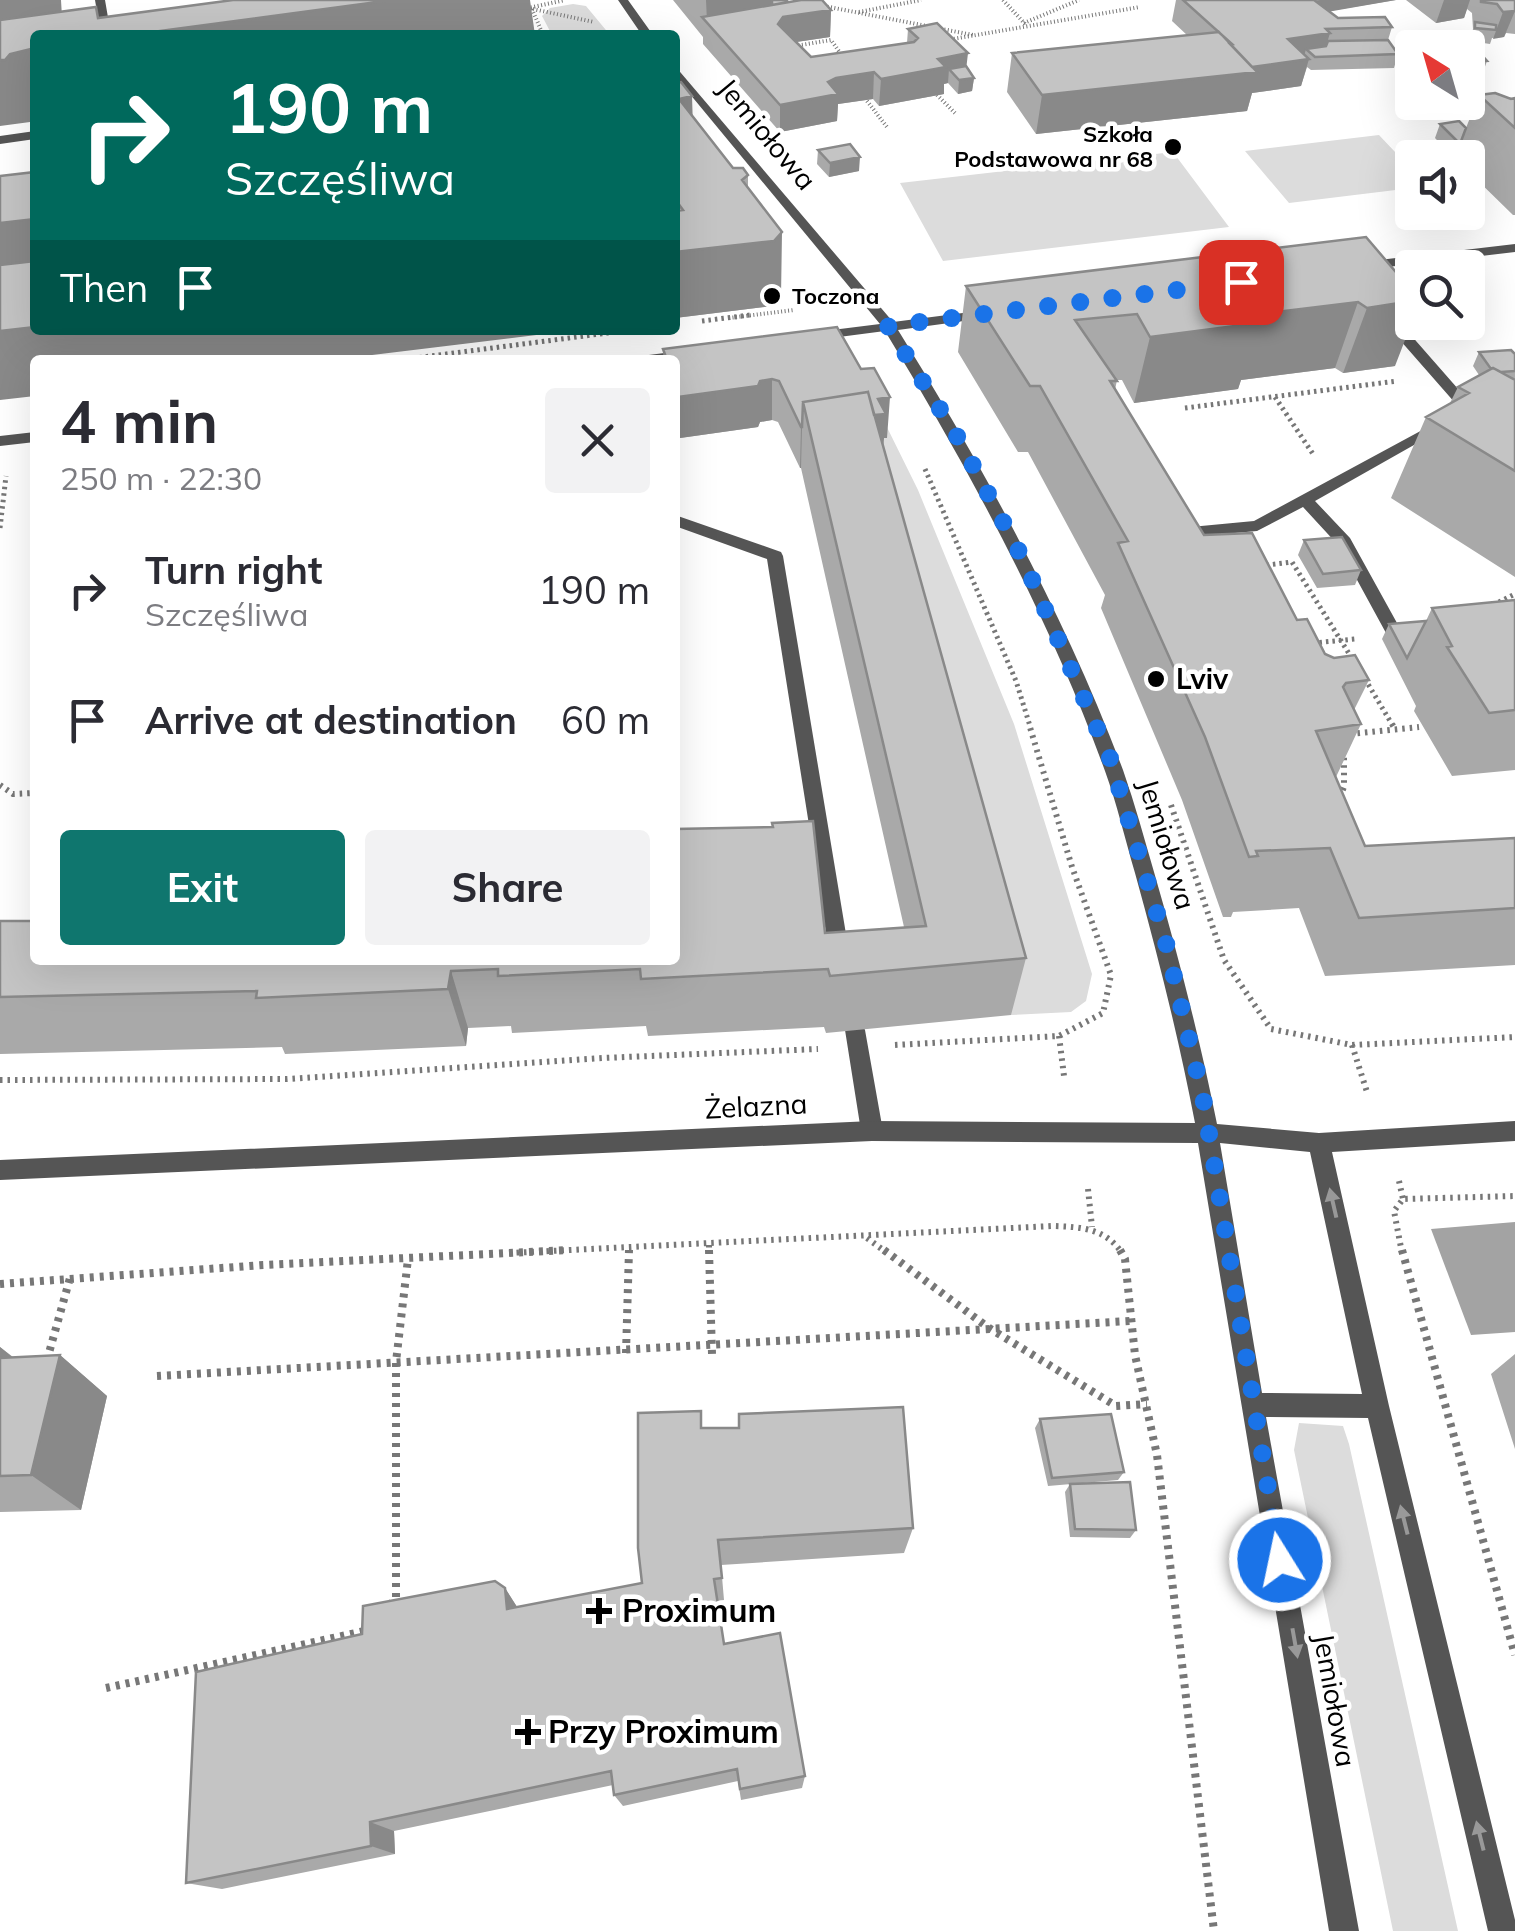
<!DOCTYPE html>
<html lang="en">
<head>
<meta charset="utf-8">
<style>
  body { margin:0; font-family:Mulish,sans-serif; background:#f2f2f3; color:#2b2b33; height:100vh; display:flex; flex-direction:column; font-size:38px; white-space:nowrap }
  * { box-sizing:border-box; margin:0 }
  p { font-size:32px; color:#7c7c81 }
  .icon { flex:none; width:55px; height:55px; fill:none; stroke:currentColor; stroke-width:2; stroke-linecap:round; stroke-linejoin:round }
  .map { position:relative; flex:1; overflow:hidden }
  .panel { position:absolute; left:30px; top:355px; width:650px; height:610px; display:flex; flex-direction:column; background:#fff; border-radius:10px; box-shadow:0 10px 40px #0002 }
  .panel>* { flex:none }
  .hud { position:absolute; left:30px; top:30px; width:650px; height:305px; border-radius:10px; box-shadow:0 10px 40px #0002; background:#00695c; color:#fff; overflow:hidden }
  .needle { width:65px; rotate:323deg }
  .controls { position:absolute; left:1395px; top:30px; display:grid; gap:20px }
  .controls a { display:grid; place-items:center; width:90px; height:90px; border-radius:10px; background:#fff; box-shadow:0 10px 40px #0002; font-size:50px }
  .pin { position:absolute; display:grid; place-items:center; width:85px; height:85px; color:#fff; margin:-42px; border-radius:20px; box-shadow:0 5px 15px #0006 }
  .me { position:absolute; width:110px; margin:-55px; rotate:350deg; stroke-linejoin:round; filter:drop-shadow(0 0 8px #0008) }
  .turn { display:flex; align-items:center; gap:35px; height:210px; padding:0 30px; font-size:45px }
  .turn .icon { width:130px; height:130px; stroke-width:2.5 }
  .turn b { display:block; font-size:70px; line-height:85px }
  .then { display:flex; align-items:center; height:95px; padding:0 30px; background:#0003; gap:20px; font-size:38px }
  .round { display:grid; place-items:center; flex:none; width:105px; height:105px; border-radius:10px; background:#f2f2f3 }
  .headline { display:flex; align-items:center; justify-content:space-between; height:170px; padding:0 30px }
  h1 { font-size:60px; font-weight:700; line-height:75px }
  .button { display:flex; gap:20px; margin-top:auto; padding:20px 30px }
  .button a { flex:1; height:115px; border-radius:10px; background:#0f766e; color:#fff; font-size:40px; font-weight:700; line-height:115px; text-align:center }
  .button a+a { background:#f2f2f3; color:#2b2b33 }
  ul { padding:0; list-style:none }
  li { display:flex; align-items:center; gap:30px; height:130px; padding:0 30px }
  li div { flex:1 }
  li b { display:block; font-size:38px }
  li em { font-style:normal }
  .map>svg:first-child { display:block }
</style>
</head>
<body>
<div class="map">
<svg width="1515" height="1931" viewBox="0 0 1515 1931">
  <rect width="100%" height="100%" fill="#fff"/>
  <path fill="#dcdcdc" d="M 573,4 L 586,6 L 610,35 L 552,35 L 542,16 L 550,8 Z
    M 1379,135 L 1412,170 L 1412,188 L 1289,203 L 1245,151 Z
    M 1173,152 L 1229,227 L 943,261 L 900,183 Z
    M 877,407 L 918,490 L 1014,724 L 1092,974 L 1086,1001 L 1071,1012 L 1011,1015 L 863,458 L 874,440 L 886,437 Z
    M 1299,1423 L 1343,1426 L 1349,1444 L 1458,1931 L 1393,1931 L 1294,1450 Z"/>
  <path fill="#a3a3a3" d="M 1515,1222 L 1515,1332 L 1471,1335 L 1431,1229 Z"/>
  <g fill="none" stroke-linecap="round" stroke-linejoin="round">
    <path stroke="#777" stroke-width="4" stroke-dasharray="1 2.5" stroke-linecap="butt" d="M 1003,0 L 1026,25
      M 824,6 L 973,35
      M 524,9 L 565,0
      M 532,9 L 543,35
      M 533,9 L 594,22
      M 859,12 L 921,0
      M 1024,23 L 1079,0
      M 947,40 L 1140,7
      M 795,46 L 831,40 L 843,57
      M 937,95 L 955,113
      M 867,101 L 887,127
      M 729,318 L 794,310"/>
    <path stroke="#777" stroke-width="5" stroke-dasharray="2.5 4" stroke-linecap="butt" d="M 702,321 L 750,315
      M 400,360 L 623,331
      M 1275,397 L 1313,454
      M 1185,408 L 1397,381
      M 925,469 L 1016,681 L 1030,726
      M 0,528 L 6,476
      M 1260,566 L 1292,562 L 1353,660
      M 1493,605 L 1515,594
      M 1313,643 L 1355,639
      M 1365,679 L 1393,726"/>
    <path stroke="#777" stroke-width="6" stroke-dasharray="2.5 5" stroke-linecap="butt" d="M 1392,724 L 1395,729
      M 1350,734 L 1419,727
      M 0,785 L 13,794 L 35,793
      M 1340,797 L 1344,787 L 1344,755
      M 1171,805 L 1224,960 L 1271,1029 L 1352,1045 L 1515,1037
      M 1059,1036 L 1064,1076
      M 895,1045 L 1059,1036 L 1103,1013 L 1111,975 L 1072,867 L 1029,724
      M 1352,1045 L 1367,1092
      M 0,1080 L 287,1079 L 602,1058 L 818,1049
      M 1399,1181 L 1403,1199
      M 1088,1189 L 1092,1227
      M 867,1238 L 887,1253
      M 709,1245 L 709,1253
      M 509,1253 L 1053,1226 C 1081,1227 1105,1228 1122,1253
      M 1402,1253 L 1394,1211 L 1403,1199 L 1515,1196"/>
    <path stroke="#777" stroke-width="8" stroke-dasharray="4 6" stroke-linecap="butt" d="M 709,1250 L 712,1354
      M 884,1250 L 989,1328 L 1116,1406 L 1147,1404
      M 1120,1250 L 1125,1259 L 1135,1355 L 1157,1455 L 1214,1931
      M 1402,1250 L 1515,1655
      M 0,1284 L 263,1265 L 569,1250
      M 626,1353 L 629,1250
      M 47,1360 L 70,1278
      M 157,1376 L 1130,1321
      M 390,1605 L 396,1597 L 396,1362 L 408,1259
      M 106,1688 L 369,1630"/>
    <path fill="#555" fill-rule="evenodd" d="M 95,0 L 105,0 L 111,35 L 101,35 Z
      M 35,131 L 35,139 L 0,144 L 0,136 Z
      M 1385,317 L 1395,317 L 1473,406 L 1473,412 L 1463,412 L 1385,323 Z
      M 1439,421 L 1444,422 L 1444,428 L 1315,501 L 1350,538 L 1397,623 L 1418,623 L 1418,631 L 1386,633 L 1338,545 L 1303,507 L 1257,531 L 1180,538 L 1172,533 L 1180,528 L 1254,521 Z
      M 675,515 L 781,552 L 783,556 L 850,958 L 847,964 L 833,964 L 830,958 L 767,559 L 675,526 Z
      M 855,1021 L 862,1024 L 865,1030 L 883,1131 L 880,1138 L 872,1141 L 864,1138 L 861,1131 L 845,1030 L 848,1024 Z"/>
    <path fill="#555" fill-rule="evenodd" d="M 618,0 L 628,0 L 653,35 L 642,35 Z
      M 675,66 L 893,322 L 986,310 L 993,314 L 986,318 L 898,330 C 985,470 1065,616 1123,770 C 1135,804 1144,838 1154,872 C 1178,955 1200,1039 1217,1124 L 1319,1133 L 1515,1121 L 1515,1141 L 1332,1152 L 1389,1406 L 1515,1920 L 1515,1931 L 1488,1931 L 1368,1418 L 1266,1417 L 1359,1931 L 1329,1931 L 1198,1143 L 872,1141 L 0,1180 L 0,1160 L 872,1121 L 1195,1123 C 1179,1039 1158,956 1135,873 C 1125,839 1117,804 1105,771 C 1049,617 970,471 885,331 L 816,340 L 809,336 L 816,332 L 880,324 L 675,76 ZM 1220,1143 L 1310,1152 L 1362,1394 L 1262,1393 Z
      M 1515,244 L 1515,252 L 1362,270 L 1355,266 L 1362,262 Z
      M 688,350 L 695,354 L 693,357 L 634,360 L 641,356 Z
      M 35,432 L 35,442 L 0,446 L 0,436 Z"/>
  </g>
  <path fill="#a9a9a9" d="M 673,0 L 786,0 L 788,2 L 831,10 L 830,37 L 796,42 L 811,57 L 907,43 L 908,29 L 967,68 L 974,78 L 972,91 L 958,94 L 948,83 L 944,84 L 944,94 L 879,106 L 873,99 L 838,104 L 837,121 L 780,132 L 703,44 L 703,37 Z
    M 1176,0 L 1396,0 L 1329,11 L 1338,18 L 1392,27 L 1388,40 L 1398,54 L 1394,68 L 1311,70 L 1307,67 L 1301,86 L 1252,93 L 1247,111 L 1036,134 L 1007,92 L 1012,53 L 1188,36 L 1172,21 Z
    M 1406,0 L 1515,0 L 1515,34 L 1506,33 L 1504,37 L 1492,38 L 1490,44 L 1470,41 L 1473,29 L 1472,13 L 1467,9 L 1464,18 L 1436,23 Z
    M 1468,52 L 1487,61 L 1482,75 L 1468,76 Z
    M 675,83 L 693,117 L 733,168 L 748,175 L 748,187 L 781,297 L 773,306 L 675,318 Z
    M 1479,95 L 1515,98 L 1515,215 L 1513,215 L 1468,171 L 1468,158 L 1454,158 L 1435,138 L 1440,124 L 1466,128 Z
    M 818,150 L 859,171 L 829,177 L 817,164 Z
    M 1366,237 L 1395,366 L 1343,373 L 1335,368 L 1241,380 L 1238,389 L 1134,403 L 1122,380 L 1117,380 L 1115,390 L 1204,535 L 1297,620 L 1325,654 L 1369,680 L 1354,710 L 1361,724 L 1336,777 L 1365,846 L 1515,838 L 1515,965 L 1325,976 L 1299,908 L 1233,912 L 1231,917 L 1223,917 L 1182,800 L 1101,608 L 1105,595 L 1028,452 L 1018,452 L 958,352 L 966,286 Z
    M 837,327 L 887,438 L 884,438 L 883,447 L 1026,958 L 1011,1015 L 826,1033 L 824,1027 L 648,1036 L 646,1026 L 512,1033 L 511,1026 L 468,1028 L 466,1046 L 285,1054 L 282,1047 L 0,1054 L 0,921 L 675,960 L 772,827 L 772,823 L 825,933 L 904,927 L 801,468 L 800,468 L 778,422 L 772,420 L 760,422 L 758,427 L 680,438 L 679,435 L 678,436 L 679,462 L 675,462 L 675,360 L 664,360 L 663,349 Z
    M 1479,352 L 1515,371 L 1515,577 L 1391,498 L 1426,417 L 1450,403 L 1458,387 L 1479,375 L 1473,366 Z
    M 1304,540 L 1361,570 L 1355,585 L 1317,588 L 1298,555 Z
    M 1515,600 L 1515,770 L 1452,776 L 1414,711 L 1416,706 L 1382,639 L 1389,624 L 1426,621 L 1432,608 Z
    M 0,1347 L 13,1357 L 60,1355 L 107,1396 L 81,1510 L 0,1512 Z
    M 1515,1354 L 1515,1449 L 1491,1374 Z
    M 1040,1419 L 1124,1472 L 1118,1480 L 1048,1486 L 1035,1428 Z
    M 703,1428 L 913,1528 L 904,1553 L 721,1565 L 724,1600 L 718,1601 L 724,1644 L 805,1776 L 802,1788 L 741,1800 L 738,1781 L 623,1806 L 614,1795 L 613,1785 L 394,1831 L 395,1854 L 222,1889 L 186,1883 L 362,1634 L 505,1588 L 517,1607 L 642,1583 Z
    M 1070,1484 L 1136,1530 L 1130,1538 L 1070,1537 L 1065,1492 Z"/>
  <path fill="#898989" d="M 0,0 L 61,0 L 63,34 L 0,42 Z
    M 392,0 L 530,0 L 535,35 L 130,35 Z
    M 706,0 L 772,0 L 831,10 L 830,37 L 783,44 L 707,22 Z
    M 1320,0 L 1396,0 L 1310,15 L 1313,1 Z
    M 1444,0 L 1470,0 L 1464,18 L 1436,23 Z
    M 1515,11 L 1504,37 L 1493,39 L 1503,12 Z
    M 1330,33 L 1323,56 L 1306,49 L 1303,60 L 1309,59 L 1301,86 L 1252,93 L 1247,111 L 1036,134 L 1042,95 L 1288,39 Z
    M 35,48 L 35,116 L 30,122 L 0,126 L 0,60 L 10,54 Z
    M 968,53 L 965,79 L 974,78 L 972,91 L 958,94 L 959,80 L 949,69 L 948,83 L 944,84 L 944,94 L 879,106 L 881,79 L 938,59 Z
    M 874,72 L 873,99 L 838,104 L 837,121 L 780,132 L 780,105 L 836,78 Z
    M 692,96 L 694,159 L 679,99 Z
    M 860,157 L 859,171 L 829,177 L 830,163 Z
    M 35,219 L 35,272 L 0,276 L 0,223 Z
    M 782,232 L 781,297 L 773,306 L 675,318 L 675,252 Z
    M 1412,301 L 1412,322 L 1395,366 L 1343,373 L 1367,308 Z
    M 1358,302 L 1335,368 L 1241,380 L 1238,389 L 1134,403 L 1150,337 L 1252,315 Z
    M 35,327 L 35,330 L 577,330 L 331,360 L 35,360 L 35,396 L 0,400 L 0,331 Z
    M 772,379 L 772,420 L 760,422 L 758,427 L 680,438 L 678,397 Z
    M 890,397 L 887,438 L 884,438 L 882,454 L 809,426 L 878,399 Z
    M 678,407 L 679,462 L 675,462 L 675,408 Z
    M 801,427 L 802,427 L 801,468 L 800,468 Z
    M 451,971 L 468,1028 L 466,1046 L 448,989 Z
    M 0,1347 L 50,1388 L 0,1361 Z
    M 60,1355 L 107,1396 L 81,1510 L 31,1475 Z
    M 505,1588 L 519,1610 L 507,1609 Z
    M 370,1822 L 394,1831 L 395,1854 L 371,1846 Z"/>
  <path fill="#c4c4c4" stroke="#898989" stroke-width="2.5" d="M 233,0 L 392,0 L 130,35 L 35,35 L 35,48 L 10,54 L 5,60 L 0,60 L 0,20 L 96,7 L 98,18 Z
    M 772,0 L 786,0 L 788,2 L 772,5 Z
    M 801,0 L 822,0 L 831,10 L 783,17 L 778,24 L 811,57 L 914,42 L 918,38 L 908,29 L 937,23 L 968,53 L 938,59 L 946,67 L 881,79 L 874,72 L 836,78 L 828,82 L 838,94 L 780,105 L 702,17 Z
    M 1183,0 L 1314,0 L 1338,18 L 1385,17 L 1392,27 L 1326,29 L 1330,33 L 1288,39 L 1309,59 L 1252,67 L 1230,44 L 1232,44 Z
    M 1481,0 L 1515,0 L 1515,11 L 1503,12 L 1497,4 L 1481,2 Z
    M 1475,22 L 1496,25 L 1496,30 L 1475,28 Z
    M 1219,32 L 1257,72 L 1042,95 L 1012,53 Z
    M 1388,40 L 1398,54 L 1315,57 L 1306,49 L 1326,46 L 1328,41 Z
    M 1468,52 L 1479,52 L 1487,61 L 1468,62 Z
    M 966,66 L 974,78 L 959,80 L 949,69 Z
    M 681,82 L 692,96 L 679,99 L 733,168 L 743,168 L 748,175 L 742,180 L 782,232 L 774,241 L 675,252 L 675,211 L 683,210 L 675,199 L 675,83 Z
    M 1495,93 L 1511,99 L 1515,98 L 1515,128 L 1479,95 Z
    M 1459,121 L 1466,128 L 1460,144 L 1440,124 Z
    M 850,144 L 860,157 L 830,163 L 818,150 Z
    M 35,172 L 35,219 L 0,223 L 0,176 Z
    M 1366,237 L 1412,291 L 1412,301 L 1367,308 L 1358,302 L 1252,315 L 1258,323 L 1150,337 L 1137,314 L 1075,320 L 1117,381 L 1110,381 L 1204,535 L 1252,533 L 1297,620 L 1307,619 L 1325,654 L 1334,658 L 1355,655 L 1369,680 L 1346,683 L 1343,687 L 1361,724 L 1316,731 L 1365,846 L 1515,838 L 1515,908 L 1359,918 L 1330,848 L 1256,851 L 1258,856 L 1249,857 L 1205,737 L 1118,543 L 1128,541 L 1040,386 L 1030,386 L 966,286 Z
    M 35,261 L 35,327 L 0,331 L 0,265 Z
    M 837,327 L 861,369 L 874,368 L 890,397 L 878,399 L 886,414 L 874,415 L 868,392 L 803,402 L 802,427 L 801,427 L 779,381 L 772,379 L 760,381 L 758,386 L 678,397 L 675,386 L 675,360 L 667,360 L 663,349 Z
    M 1511,350 L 1515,354 L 1515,371 L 1501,372 L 1493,368 L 1491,369 L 1479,352 Z
    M 1493,368 L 1515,380 L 1515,471 L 1426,417 L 1469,393 L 1458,387 Z
    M 868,392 L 1026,958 L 830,976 L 828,969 L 641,979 L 640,969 L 498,976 L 498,969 L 451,971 L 448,989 L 256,998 L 257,991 L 0,997 L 0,921 L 35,921 L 35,960 L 675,960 L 675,829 L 773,827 L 772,823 L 813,821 L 825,933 L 926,926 L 803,402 Z
    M 1342,537 L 1361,570 L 1323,574 L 1304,540 Z
    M 1515,600 L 1515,710 L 1489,713 L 1447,647 L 1452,646 L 1432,608 Z
    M 1426,621 L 1407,658 L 1389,624 Z
    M 60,1355 L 31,1475 L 0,1476 L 0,1358 Z
    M 903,1407 L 913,1528 L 718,1540 L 722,1578 L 714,1579 L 724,1644 L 780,1633 L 805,1776 L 740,1789 L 737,1769 L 614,1795 L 611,1771 L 370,1822 L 371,1846 L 186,1883 L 196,1672 L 362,1634 L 363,1606 L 495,1581 L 505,1588 L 507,1609 L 642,1583 L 638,1548 L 638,1413 L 701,1411 L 701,1428 L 739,1428 L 739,1414 Z
    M 1111,1414 L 1124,1472 L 1052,1478 L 1040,1419 Z
    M 1130,1482 L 1136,1530 L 1075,1529 L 1070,1484 Z"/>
  <defs><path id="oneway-solid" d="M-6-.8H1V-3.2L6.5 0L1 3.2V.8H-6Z" transform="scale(2.5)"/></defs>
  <g fill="#999">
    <use href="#oneway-solid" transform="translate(1333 1203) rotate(-103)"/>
    <use href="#oneway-solid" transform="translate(1404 1520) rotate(-104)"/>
    <use href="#oneway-solid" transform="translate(1295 1643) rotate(80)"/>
    <use href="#oneway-solid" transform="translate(1480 1836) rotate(-104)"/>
  </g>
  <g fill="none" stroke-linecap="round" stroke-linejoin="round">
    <path stroke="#1a73e8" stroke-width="18" stroke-dasharray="0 32.4" d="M 1241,282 L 888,326 L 960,441 L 1024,561 L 1110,758 L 1166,943 L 1203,1097 L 1280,1560"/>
  </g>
  <g fill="#000" stroke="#fff" stroke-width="4">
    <circle cx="1173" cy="147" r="10"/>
    <circle cx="772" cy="296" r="10"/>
    <circle cx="1156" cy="679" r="10"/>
    <path d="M594 1596h10v10h10v10h-10v10h-10v-10h-10v-10h10z"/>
    <path d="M523 1717h10v10h10v10h-10v10h-10v-10h-10v-10h10z"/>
  </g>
  <g text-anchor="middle" stroke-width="9" stroke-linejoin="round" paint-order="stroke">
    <g font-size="22" font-weight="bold" fill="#000" stroke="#fff" text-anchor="end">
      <text x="1153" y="142">Szkoła<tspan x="1153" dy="25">Podstawowa nr 68</tspan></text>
      <text x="792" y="304" text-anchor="start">Toczona</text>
    </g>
    <g font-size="28" fill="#000" stroke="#fff">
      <text transform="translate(767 134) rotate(50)" y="10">Jemiołowa</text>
      <text transform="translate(1167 844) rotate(73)" y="10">Jemiołowa</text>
      <text transform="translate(756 1106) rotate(-3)" y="10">Żelazna</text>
      <text transform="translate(1335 1700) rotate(80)" y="10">Jemiołowa</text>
    </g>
    <g font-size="28" font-weight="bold" fill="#000" stroke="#fff" text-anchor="start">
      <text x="1176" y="689">Lviv</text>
    </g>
    <g font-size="32" font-weight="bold" fill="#000" stroke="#fff" text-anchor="start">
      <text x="622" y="1622">Proximum</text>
      <text x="548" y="1743">Przy Proximum</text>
    </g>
  </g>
</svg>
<div class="controls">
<a><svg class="needle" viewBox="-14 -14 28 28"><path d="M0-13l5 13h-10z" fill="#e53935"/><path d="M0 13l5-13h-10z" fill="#7c7c81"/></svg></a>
<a><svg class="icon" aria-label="sound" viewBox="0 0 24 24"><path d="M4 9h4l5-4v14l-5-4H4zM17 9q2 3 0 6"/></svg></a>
<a><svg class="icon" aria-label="search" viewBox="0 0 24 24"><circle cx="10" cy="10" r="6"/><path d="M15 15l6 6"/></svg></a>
</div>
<div class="pin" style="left:1241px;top:282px;background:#d93025"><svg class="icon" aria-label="arrive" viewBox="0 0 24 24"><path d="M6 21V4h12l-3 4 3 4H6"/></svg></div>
<svg class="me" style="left:1280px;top:1560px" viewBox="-20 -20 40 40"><circle r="17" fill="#1a73e8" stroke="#fff" stroke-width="3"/><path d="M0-11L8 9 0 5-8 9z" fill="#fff"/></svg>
<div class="hud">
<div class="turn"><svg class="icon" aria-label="right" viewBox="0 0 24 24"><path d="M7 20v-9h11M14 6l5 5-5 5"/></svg><div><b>190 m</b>Szczęśliwa</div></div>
<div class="then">Then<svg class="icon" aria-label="arrive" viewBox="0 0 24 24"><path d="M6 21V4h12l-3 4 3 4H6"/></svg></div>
</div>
<section class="panel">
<div class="headline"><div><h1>4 min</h1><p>250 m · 22:30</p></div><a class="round"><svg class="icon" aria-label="close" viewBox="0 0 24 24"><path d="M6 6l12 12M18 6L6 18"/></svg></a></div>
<ul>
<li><svg class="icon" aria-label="right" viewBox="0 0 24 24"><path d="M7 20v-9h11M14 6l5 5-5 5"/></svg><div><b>Turn right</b><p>Szczęśliwa</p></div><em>190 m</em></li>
<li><svg class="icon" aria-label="arrive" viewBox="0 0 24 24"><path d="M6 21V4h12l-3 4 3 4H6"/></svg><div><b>Arrive at destination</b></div><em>60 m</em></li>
</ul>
<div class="button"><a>Exit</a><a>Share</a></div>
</section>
</div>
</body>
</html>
